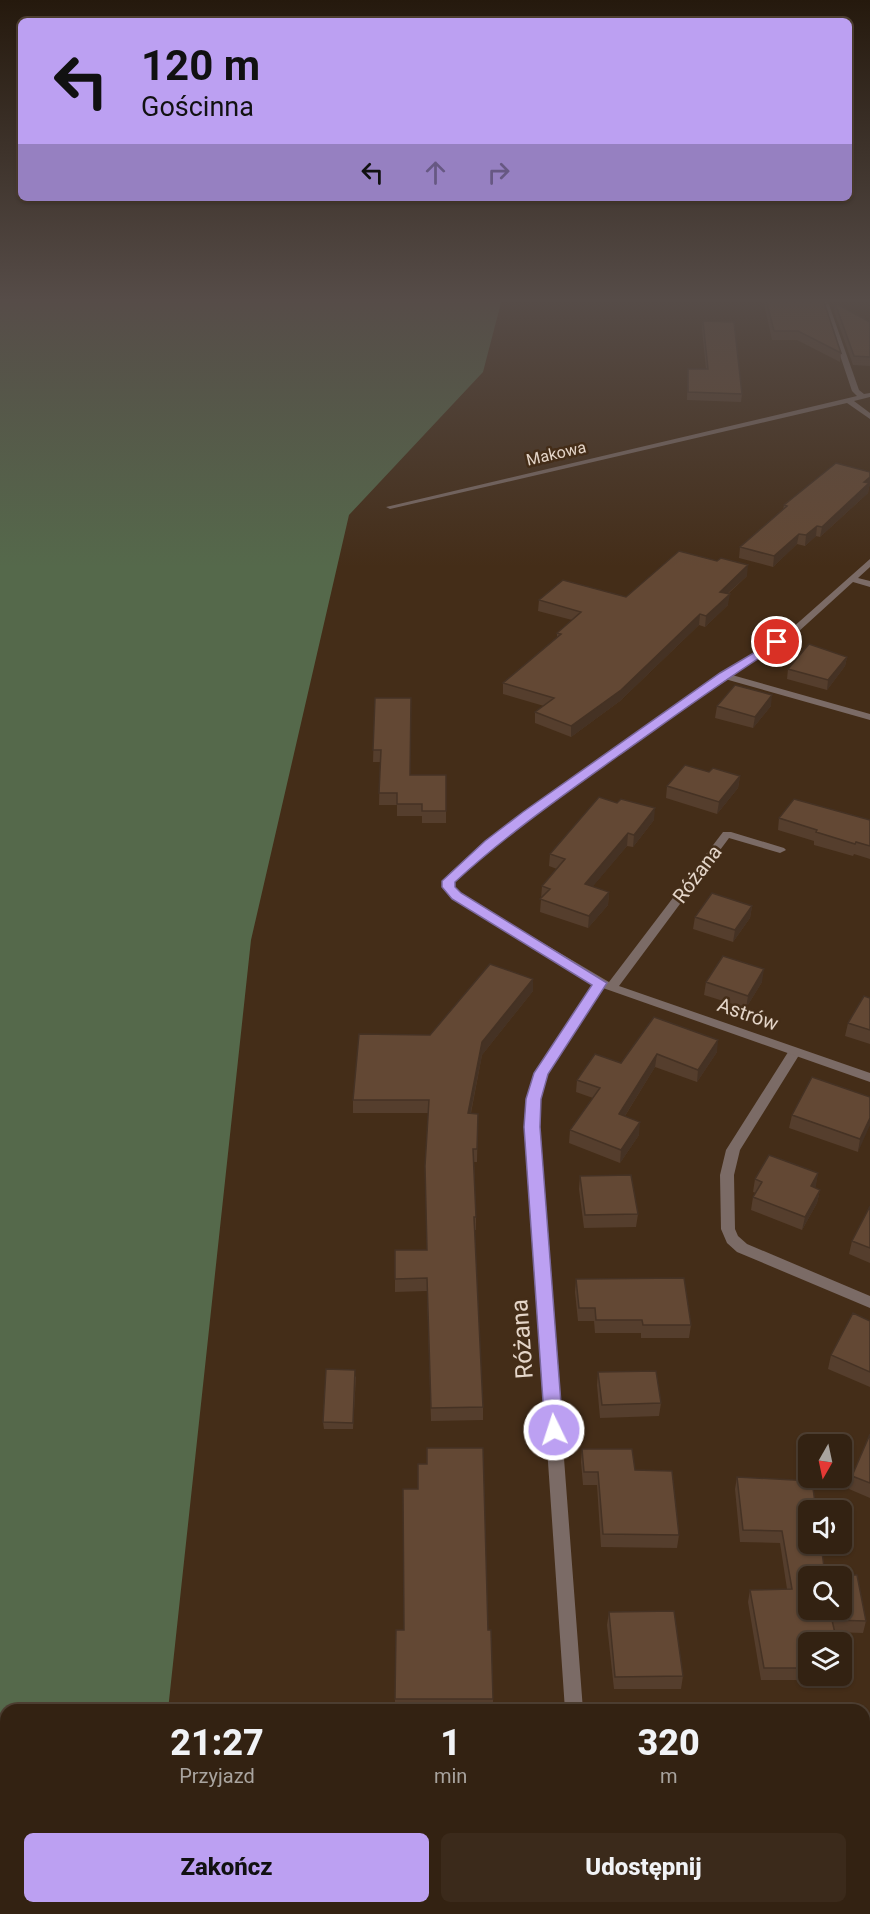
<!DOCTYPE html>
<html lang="pl">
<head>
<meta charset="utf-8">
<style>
  body { margin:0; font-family:Roboto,sans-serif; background:#3b2a1b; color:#f1f3f6; height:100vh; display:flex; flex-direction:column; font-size:22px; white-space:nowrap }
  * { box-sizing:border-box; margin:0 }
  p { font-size:20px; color:#a9a49f }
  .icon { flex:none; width:33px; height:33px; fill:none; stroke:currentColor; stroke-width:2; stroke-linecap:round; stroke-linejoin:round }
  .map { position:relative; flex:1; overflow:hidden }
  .panel { position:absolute; left:0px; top:1704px; width:870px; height:210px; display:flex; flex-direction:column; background:#332212; border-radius:18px 18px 0 0; box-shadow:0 2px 4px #0004,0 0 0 2px #4e3f32 }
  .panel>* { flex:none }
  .hud { position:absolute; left:18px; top:18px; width:834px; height:183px; border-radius:9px; box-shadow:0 2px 4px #0004,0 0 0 2px #4e3f32; background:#bca0f2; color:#111; overflow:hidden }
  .needle { width:39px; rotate:189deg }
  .fabs { position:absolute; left:798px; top:1434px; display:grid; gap:12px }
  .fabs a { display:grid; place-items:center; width:54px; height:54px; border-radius:9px; background:#332212; box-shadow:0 2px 4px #0004,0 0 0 2px #4e3f32; font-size:30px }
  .pin { position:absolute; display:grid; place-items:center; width:51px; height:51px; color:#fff; margin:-26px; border:3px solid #fff; border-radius:50%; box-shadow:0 2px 6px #0007 }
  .me { position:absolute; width:66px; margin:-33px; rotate:356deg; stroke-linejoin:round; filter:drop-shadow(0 0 4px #0008) }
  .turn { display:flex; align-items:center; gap:21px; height:126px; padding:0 24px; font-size:27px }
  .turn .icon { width:78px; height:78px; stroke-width:2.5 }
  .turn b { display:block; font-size:42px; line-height:51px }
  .lanes { display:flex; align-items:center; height:57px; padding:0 24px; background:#0003; justify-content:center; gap:30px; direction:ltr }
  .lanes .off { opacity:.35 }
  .eta { display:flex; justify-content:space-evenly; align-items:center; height:102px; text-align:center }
  .eta b { font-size:36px; font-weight:800; line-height:42px }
  .button { display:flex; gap:12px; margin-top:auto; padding:12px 24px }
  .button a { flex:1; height:69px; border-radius:9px; background:#bca0f2; color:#111; font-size:24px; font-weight:800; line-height:69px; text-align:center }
  .button a+a { background:#3b2a1b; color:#f1f3f6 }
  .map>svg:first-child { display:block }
</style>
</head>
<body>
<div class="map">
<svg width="870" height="1914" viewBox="0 0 870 1914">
  <rect width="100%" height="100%" fill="#442d18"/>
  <path fill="#55694b" d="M 0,299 L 502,299 L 483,372 L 349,515 L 251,940 L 168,1710 L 6,1710 L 6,1908 L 146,1908 L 146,1914 L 0,1914 Z"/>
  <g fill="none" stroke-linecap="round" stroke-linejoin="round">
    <path fill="#7b6b66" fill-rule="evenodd" d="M 795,1048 L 801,1052 L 740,1150 L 734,1175 L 735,1229 L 738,1236 L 747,1244 L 870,1296 L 870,1308 L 737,1252 L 727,1243 L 721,1229 L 720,1175 L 726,1150 L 790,1049 Z"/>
    <path fill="#7b6b66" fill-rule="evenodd" d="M 821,299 L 827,299 L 859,390 L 864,394 L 870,393 L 870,397 L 854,401 L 870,413 L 870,419 L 847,403 L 390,509 L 386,507 L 857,396 L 852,391 Z
      M 870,559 L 870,567 L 858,578 L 870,581 L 870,587 L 853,582 L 797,633 L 732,675 L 870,714 L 870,720 L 725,679 L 532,816 L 494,845 L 455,882 L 454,887 L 460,894 L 609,982 L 723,832 L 731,832 L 784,848 L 786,850 L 780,853 L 729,838 L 619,986 L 870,1073 L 870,1082 L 603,988 L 547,1073 L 540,1099 L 539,1127 L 583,1710 L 565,1710 L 525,1127 L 526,1099 L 535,1073 L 593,984 L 452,898 L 442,887 L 443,881 L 451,872 L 486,841 L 524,812 L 721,674 L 791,629 Z
      M 864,1744 L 870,1744 L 870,1762 L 864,1762 Z
      M 494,1908 L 514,1908 L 514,1914 L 494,1914 Z"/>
  </g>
  <path fill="#553e2d" d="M 763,299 L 823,299 L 841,353 L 840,362 L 797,340 L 772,340 Z
    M 829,299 L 870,299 L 870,301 L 830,301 Z
    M 835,303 L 870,322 L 870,366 L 853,365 L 834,311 Z
    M 703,321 L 742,394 L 741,402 L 687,400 L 688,369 L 706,369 L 702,329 Z
    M 869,487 L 868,493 L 820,537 L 816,536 L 805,546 L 797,544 L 773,567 L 739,558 L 740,547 L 783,510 L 784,505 Z
    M 747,576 L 728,594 L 728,605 L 705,627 L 699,625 L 620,701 L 571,737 L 535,723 L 535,712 L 544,706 L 503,694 L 503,683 L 557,638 L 557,633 L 572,620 L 538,611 L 539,600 L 626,597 Z
    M 847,657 L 845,666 L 827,690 L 787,679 L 788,669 Z
    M 375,698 L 410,775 L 446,775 L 446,823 L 422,823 L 422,816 L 397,816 L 397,805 L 379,805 L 380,762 L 373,762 Z
    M 717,706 L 771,706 L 753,728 L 715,718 Z
    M 709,772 L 740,776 L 738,788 L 717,814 L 666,798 L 667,786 Z
    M 779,818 L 870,820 L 870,859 L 854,854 L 853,856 L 814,845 L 814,841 L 778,830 Z
    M 654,820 L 633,847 L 627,846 L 592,887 L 609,892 L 608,905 L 588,928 L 540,912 L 542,886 L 557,869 L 549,866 L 550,854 Z
    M 752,906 L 750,918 L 733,942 L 693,929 L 695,917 Z
    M 533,979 L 533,991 L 482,1055 L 471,1113 L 478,1114 L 477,1162 L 474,1162 L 476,1217 L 476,1230 L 474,1230 L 483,1407 L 483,1420 L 431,1421 L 427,1291 L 395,1292 L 395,1250 L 427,1250 L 428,1113 L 353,1113 L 353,1100 L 430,1035 Z
    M 706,982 L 762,982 L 746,1008 L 704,995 Z
    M 870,998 L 870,1044 L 845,1036 L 848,1023 Z
    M 654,1017 L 717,1052 L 697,1082 L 655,1067 L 625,1116 L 639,1135 L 620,1163 L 569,1143 L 570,1130 L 593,1098 L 576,1092 L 577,1080 L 621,1063 Z
    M 870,1097 L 858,1152 L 789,1128 L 792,1115 Z
    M 818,1173 L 815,1188 L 820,1190 L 817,1203 L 802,1230 L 751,1210 L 753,1197 L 756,1193 L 753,1192 L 755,1179 Z
    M 580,1176 L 638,1214 L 636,1227 L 584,1228 L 579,1189 Z
    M 870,1206 L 870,1263 L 849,1254 L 852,1241 Z
    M 576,1279 L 691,1325 L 689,1338 L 641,1338 L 641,1333 L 595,1333 L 594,1321 L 578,1321 L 575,1292 Z
    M 870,1321 L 870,1387 L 828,1369 L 831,1355 Z
    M 598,1372 L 661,1403 L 659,1416 L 600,1418 L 597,1385 Z
    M 356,1376 L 353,1429 L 324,1429 L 323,1422 Z
    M 870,1434 L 870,1498 L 849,1489 L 852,1476 Z
    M 582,1449 L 635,1470 L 679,1535 L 677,1548 L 601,1547 L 597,1485 L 583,1485 L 581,1462 Z
    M 737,1477 L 866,1621 L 863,1633 L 835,1632 L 808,1642 L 808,1676 L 841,1676 L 840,1680 L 761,1680 L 748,1602 L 750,1590 L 787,1589 L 780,1543 L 740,1542 L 735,1489 Z
    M 609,1612 L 683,1676 L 681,1689 L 614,1689 L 607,1625 Z
    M 488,1630 L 493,1699 L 493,1710 L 395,1710 L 395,1699 Z
    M 569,1908 L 679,1908 L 679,1912 L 570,1909 Z
    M 738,1908 L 831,1908 L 832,1914 L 738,1914 Z"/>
  <path fill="#453224" d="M 870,477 L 870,486 L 869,487 L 868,493 L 820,537 L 822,527 Z
    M 817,526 L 816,536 L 805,546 L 806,535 Z
    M 799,534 L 797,544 L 773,567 L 774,556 Z
    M 748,565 L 747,576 L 718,602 L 720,592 Z
    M 730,594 L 728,605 L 705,627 L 706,616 Z
    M 700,614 L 699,625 L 620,701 L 571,737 L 571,726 Z
    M 847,657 L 845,666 L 827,690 L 828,680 Z
    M 772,695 L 771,706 L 753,728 L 755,717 Z
    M 740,776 L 738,788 L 717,814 L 719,802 Z
    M 655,808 L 654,820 L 633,847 L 634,835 Z
    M 628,833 L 627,846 L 584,897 L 585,884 Z
    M 609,892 L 608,905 L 588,928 L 589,916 Z
    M 752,906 L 750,918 L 733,942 L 735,930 Z
    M 764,969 L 762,982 L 746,1008 L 748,996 Z
    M 533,979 L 533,991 L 482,1055 L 468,1126 L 468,1113 L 482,1042 Z
    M 718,1040 L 717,1052 L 697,1082 L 698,1070 Z
    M 657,1054 L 655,1067 L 618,1127 L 619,1114 Z
    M 870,1118 L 870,1125 L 858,1152 L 860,1139 Z
    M 640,1122 L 639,1135 L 620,1163 L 621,1150 Z
    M 818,1173 L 816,1186 L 808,1199 L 811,1186 Z
    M 820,1190 L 817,1203 L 802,1230 L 805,1217 Z"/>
  <path fill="#634834" stroke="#453224" stroke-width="1.5" fill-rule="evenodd" d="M 766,299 L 823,299 L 841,353 L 798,331 L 774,331 Z
    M 835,303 L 870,322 L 870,357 L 854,356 Z
    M 703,321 L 734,322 L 742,394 L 688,392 L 688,369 L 708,369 Z
    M 836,463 L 870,472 L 870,477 L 864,482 L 869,483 L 822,527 L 817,526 L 806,535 L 799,534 L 774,556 L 740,547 L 787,506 L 784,505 Z
    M 679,551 L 717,561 L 721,558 L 748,565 L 720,592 L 730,594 L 706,616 L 700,614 L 621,690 L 571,726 L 535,712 L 554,698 L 503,683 L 561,634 L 557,633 L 581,612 L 539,600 L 563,580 L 626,597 Z
    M 809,644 L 847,657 L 828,680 L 788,669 Z
    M 735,685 L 772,695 L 755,717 L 717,706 Z
    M 375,698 L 411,698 L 410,775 L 446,775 L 446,811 L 422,811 L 422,804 L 397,804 L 397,793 L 379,793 L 381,750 L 373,750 Z
    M 685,765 L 709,772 L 713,768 L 740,776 L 719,802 L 667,786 Z
    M 599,797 L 617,803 L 621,799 L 655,808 L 634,835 L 628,833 L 585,884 L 609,892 L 589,916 L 540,899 L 550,889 L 542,886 L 565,859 L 550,854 Z
    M 794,799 L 870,820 L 870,846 L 856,842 L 855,844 L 816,832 L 817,830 L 779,818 Z
    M 712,893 L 752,906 L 735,930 L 695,917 Z
    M 723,956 L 764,969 L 748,996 L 706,982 Z
    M 490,964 L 533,979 L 482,1042 L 468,1113 L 478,1114 L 477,1149 L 473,1149 L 476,1217 L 474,1217 L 483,1407 L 431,1408 L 427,1278 L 395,1279 L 395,1250 L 427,1250 L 425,1166 L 429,1100 L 353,1100 L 359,1034 L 430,1035 Z
    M 864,996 L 870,998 L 870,1030 L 848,1023 Z
    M 654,1017 L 718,1040 L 698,1070 L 657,1054 L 619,1114 L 640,1122 L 621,1150 L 570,1130 L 600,1088 L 577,1080 L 595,1054 L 621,1063 Z
    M 812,1077 L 870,1097 L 870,1118 L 860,1139 L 792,1115 Z
    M 769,1155 L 818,1173 L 811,1186 L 820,1190 L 805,1217 L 753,1197 L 762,1182 L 755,1179 Z
    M 631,1175 L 638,1214 L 585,1215 L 580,1176 Z
    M 870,1206 L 870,1248 L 852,1241 Z
    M 684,1278 L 691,1325 L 643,1325 L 642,1320 L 596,1320 L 595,1308 L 579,1308 L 576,1279 Z
    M 853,1313 L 870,1321 L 870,1372 L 831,1355 Z
    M 326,1369 L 355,1370 L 353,1423 L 323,1422 Z
    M 656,1371 L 661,1403 L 602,1405 L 598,1372 Z
    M 870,1434 L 870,1483 L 852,1476 Z
    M 427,1448 L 483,1448 L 488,1630 L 491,1630 L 493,1699 L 395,1699 L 396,1630 L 404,1630 L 403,1489 L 418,1489 L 418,1464 L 427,1464 Z
    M 582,1449 L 632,1449 L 635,1470 L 672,1471 L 679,1535 L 603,1534 L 598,1472 L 584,1472 Z
    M 737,1477 L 812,1481 L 816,1510 L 808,1510 L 808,1544 L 821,1544 L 825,1575 L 857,1575 L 866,1621 L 832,1620 L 837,1642 L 808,1642 L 808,1668 L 764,1668 L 750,1590 L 792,1589 L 782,1531 L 743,1530 ZM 808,1576 L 842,1576 L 842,1610 L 808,1610 Z
    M 674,1611 L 683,1676 L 615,1677 L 609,1612 Z
    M 363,1908 L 434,1908 L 434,1914 L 362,1914 Z
    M 742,1908 L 831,1908 L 832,1914 L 742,1914 Z"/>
  <linearGradient id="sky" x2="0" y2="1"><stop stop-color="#25190d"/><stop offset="0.53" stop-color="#564c48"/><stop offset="1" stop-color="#564c48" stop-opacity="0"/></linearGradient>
  <rect width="870" height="567" fill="url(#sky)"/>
  <path fill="#bca0f2" stroke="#7a689d" stroke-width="1.5" d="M 777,639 L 783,642 L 781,644 C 725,679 672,718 618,756 C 562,796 506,835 455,882 L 455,887 L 461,893 L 607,983 L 548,1074 L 541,1099 L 540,1127 L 563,1430 L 560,1435 L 554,1438 L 547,1435 L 545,1430 L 524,1127 L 526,1099 L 534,1073 L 592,985 L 452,899 L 442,887 L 442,881 L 485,841 L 523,812 L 720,673 Z"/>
  <g text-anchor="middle" stroke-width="5" stroke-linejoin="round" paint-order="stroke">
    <g font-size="16" fill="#e4d5c8" stroke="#442d18">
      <text transform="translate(556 453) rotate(-13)" y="6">Makowa</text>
    </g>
    <g font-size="20" fill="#e4d5c8" stroke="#442d18">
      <text transform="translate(697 874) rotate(-53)" y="7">Różana</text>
      <text transform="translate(748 1014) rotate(19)" y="7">Astrów</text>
    </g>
    <g font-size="24" fill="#e4d5c8" stroke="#442d18">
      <text transform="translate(522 1339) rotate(-94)" y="8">Różana</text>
    </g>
  </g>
</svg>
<div class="fabs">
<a><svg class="needle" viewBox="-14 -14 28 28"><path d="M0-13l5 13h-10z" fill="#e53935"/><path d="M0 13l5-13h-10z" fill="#a9a49f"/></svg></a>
<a><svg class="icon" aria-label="sound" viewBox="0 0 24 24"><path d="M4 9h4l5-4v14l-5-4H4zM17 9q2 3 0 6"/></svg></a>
<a><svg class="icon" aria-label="search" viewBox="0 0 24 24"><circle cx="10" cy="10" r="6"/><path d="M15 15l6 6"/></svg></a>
<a><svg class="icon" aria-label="layers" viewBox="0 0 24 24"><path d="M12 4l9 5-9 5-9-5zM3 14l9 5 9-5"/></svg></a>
</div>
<div class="pin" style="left:777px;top:642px;background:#d93025"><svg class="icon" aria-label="arrive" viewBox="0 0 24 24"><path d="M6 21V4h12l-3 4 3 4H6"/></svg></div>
<svg class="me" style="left:554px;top:1430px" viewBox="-20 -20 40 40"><circle r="17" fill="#bca0f2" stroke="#fff" stroke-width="3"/><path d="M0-11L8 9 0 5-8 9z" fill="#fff"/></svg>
<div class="hud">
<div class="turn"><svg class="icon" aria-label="left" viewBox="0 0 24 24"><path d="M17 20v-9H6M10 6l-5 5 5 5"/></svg><div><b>120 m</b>Gościnna</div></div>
<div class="lanes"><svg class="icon" aria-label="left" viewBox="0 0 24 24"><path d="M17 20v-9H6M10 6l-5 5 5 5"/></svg><svg class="icon off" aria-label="ahead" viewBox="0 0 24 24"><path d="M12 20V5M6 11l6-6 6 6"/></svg><svg class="icon off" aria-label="right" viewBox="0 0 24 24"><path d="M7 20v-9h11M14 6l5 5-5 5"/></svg></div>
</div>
<section class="panel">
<div class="eta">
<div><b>21:27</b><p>Przyjazd</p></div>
<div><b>1</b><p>min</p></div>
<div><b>320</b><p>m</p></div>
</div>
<div class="button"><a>Zakończ</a><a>Udostępnij</a></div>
</section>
</div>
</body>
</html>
